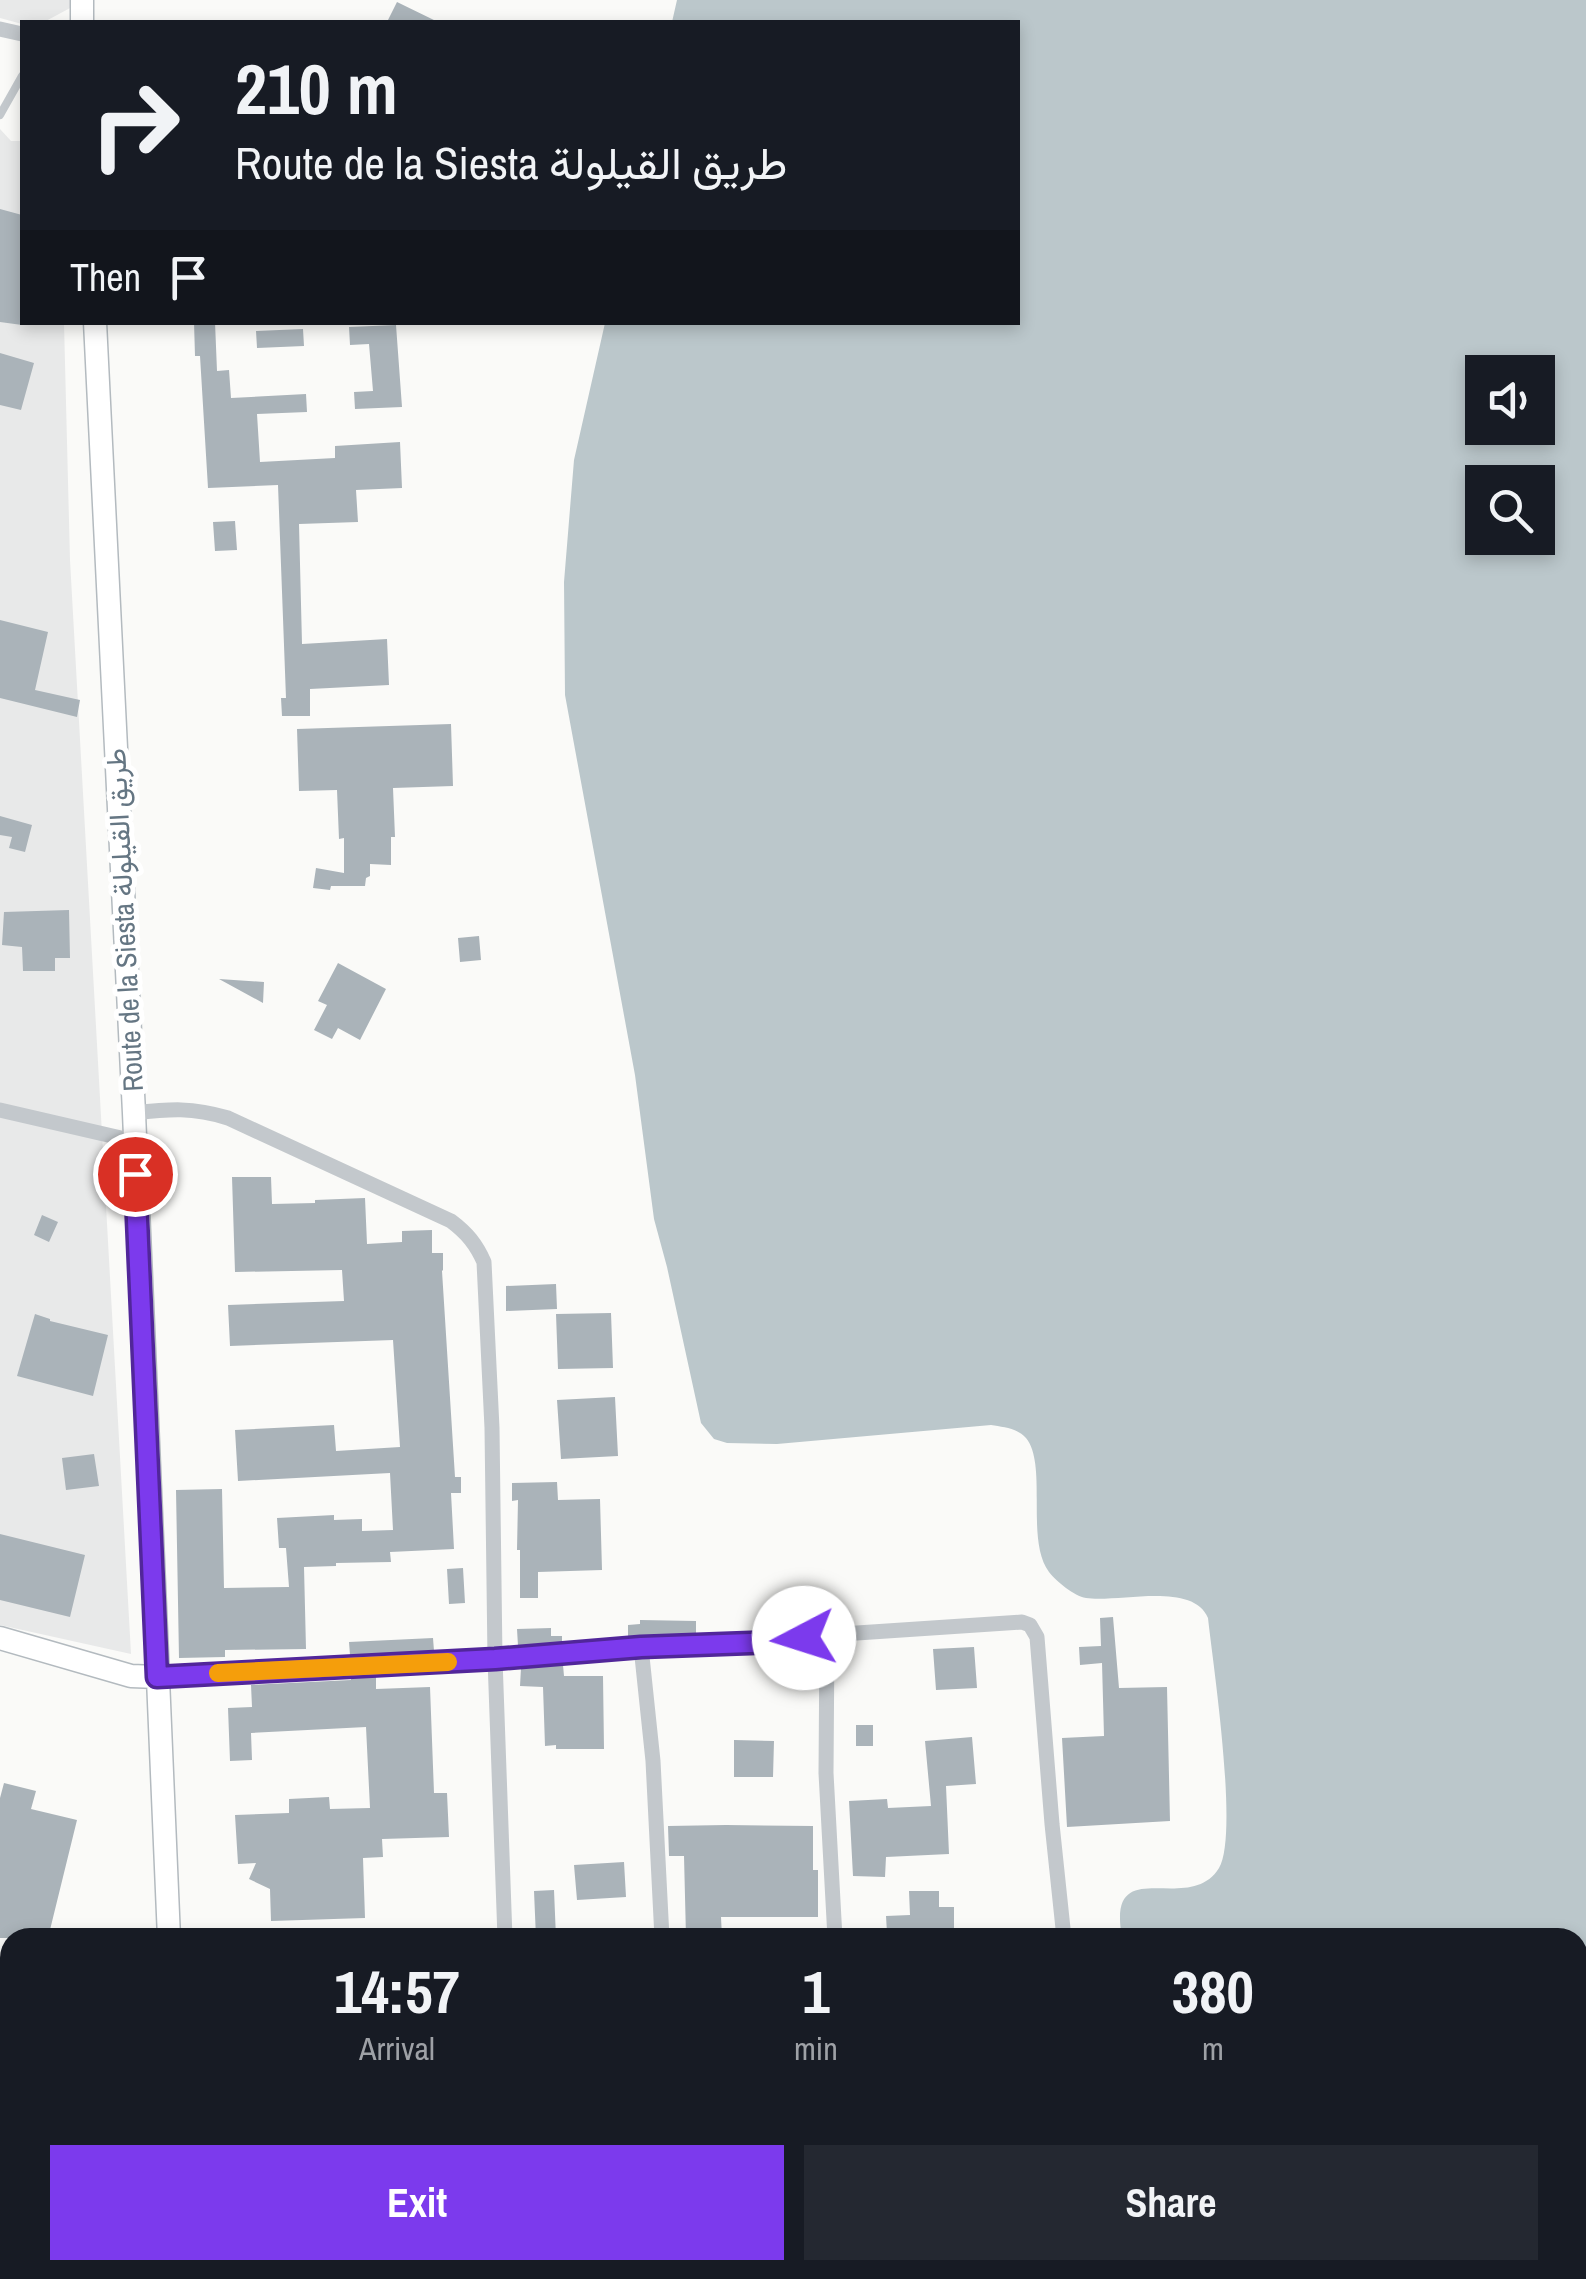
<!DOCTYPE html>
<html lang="en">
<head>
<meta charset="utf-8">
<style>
  body { margin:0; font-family:"Archivo Narrow",Vazirmatn,sans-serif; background:#242831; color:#f1f3f6; height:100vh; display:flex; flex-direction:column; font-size:38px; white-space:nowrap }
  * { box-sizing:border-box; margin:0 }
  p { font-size:32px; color:#9ea1a6 }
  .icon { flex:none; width:55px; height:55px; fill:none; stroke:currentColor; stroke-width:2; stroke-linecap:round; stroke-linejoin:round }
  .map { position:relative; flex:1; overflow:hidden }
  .details { position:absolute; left:0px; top:1928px; width:1588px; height:352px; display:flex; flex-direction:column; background:#171b24; border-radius:30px 30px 0 0; box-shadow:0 5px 15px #0003 }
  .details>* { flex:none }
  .hud { position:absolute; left:20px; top:20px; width:1000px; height:305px; border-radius:0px; box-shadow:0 5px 15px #0003; background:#171b24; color:#f1f3f6; overflow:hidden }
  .buttons { position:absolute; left:1465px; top:355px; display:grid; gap:20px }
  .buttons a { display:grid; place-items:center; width:90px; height:90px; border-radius:0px; background:#171b24; box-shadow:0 5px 15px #0003; font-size:50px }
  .pin { position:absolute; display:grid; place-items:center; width:85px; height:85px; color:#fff; margin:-42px; border:5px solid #fff; border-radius:50%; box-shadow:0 2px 10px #0007 }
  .me { position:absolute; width:110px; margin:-55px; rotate:265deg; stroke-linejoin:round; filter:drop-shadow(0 0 8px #0008) }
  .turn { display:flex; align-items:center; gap:35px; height:210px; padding:0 50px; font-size:45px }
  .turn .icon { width:130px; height:130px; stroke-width:2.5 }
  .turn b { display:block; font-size:70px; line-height:85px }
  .then { display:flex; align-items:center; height:95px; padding:0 50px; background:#0003; gap:20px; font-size:38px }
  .eta { display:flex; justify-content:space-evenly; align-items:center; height:170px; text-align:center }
  .eta b { font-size:60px; font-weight:700; line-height:70px }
  .primary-button { display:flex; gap:20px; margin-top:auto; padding:20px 50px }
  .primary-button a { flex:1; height:115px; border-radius:0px; background:#7c3aed; color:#fff; font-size:40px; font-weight:700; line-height:115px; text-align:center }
  .primary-button a+a { background:#242831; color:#f1f3f6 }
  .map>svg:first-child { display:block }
</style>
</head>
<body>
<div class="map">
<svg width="1586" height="2279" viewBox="0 0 1586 2279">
  <rect width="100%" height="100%" fill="#fafaf8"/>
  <path fill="#e8e9e9" d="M 0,0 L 72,0 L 72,7 L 44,22 L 22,24 L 0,18 Z
    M 0,129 L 11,141 L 22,141 L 22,322 L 64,323 L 70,560 L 131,1654 L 0,1625 Z"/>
  <path fill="#bbc7cb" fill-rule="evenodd" d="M 677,0 L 1586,0 L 1586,2279 L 1279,2279 L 1278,2270 L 1578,2270 L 1578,1938 L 1122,1937 C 1106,1850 1189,1917 1219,1868 C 1239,1835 1213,1664 1208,1618 C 1193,1581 1118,1603 1086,1598 C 1074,1596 1057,1582 1049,1572 C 1025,1540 1048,1465 1026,1438 C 1017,1428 1003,1427 991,1425 L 777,1444 L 727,1443 L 714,1439 L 701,1423 L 667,1267 L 654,1219 L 635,1075 L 565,695 L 564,582 L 574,460 L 605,323 L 1018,322 L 1018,22 L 672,22 ZM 1482,372 L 1538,372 L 1538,428 L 1482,428 ZM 1482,482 L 1538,482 L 1538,538 L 1482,538 Z"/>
  <path fill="#aab3b9" d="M 397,2 L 438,22 L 387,22 Z
    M 0,209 L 22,215 L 22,325 L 0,322 Z
    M 194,322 L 215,322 L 217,371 L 229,370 L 231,398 L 306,394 L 307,412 L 257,414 L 260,462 L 335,458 L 335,446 L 400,442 L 402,488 L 356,490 L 358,522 L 299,524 L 302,644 L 387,639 L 389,685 L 310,689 L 310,716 L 282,716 L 281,698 L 286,698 L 278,485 L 208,488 L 200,356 L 195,356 Z
    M 396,325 L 402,407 L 355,409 L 354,392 L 373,391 L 369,344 L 350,345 L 349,327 Z
    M 303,329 L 304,346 L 257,348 L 256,331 Z
    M 0,353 L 34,363 L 21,410 L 0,405 Z
    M 235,521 L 237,550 L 215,551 L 213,522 Z
    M 0,620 L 48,632 L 35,690 L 80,700 L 77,717 L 0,698 Z
    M 451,724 L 453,786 L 393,788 L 395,837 L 391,837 L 391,865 L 370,864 L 370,876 L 366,878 L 365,886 L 331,886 L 330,890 L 313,888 L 316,868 L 344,873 L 344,838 L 339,839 L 337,790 L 299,791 L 297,729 Z
    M 0,816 L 32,825 L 25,852 L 9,848 L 12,837 L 0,835 Z
    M 69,910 L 70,958 L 55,958 L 55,971 L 23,971 L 22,947 L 2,945 L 4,912 Z
    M 479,936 L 481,960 L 460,962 L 458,938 Z
    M 338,963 L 386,989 L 360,1040 L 338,1028 L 332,1039 L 314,1030 L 327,1005 L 318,1001 Z
    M 219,979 L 264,982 L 263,1003 Z
    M 232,1177 L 271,1177 L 272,1204 L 315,1203 L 315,1200 L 365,1198 L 367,1244 L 402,1242 L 402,1231 L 432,1230 L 432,1253 L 443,1253 L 443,1270 L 442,1271 L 455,1477 L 461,1477 L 461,1493 L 451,1493 L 454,1549 L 390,1552 L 391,1562 L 336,1563 L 336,1566 L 304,1567 L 306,1649 L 225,1650 L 225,1657 L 179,1658 L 176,1490 L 222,1489 L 224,1588 L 289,1587 L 286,1548 L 279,1548 L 277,1518 L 334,1515 L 334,1520 L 362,1519 L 362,1531 L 393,1530 L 390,1473 L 238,1481 L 235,1430 L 334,1425 L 336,1451 L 400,1447 L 393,1340 L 230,1346 L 228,1305 L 344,1301 L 342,1270 L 235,1272 Z
    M 42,1215 L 58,1222 L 49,1242 L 34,1235 Z
    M 556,1284 L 557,1309 L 506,1311 L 506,1286 Z
    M 611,1313 L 613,1368 L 558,1369 L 556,1314 Z
    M 35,1314 L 50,1319 L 50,1321 L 108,1335 L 93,1396 L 17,1376 Z
    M 615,1397 L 618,1456 L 561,1459 L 557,1400 Z
    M 94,1454 L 99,1486 L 66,1490 L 62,1458 Z
    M 557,1482 L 558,1500 L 600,1499 L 602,1570 L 538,1572 L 538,1598 L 520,1598 L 520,1550 L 517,1550 L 518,1500 L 512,1501 L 512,1483 Z
    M 0,1534 L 85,1555 L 70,1617 L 0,1600 Z
    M 463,1568 L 465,1603 L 449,1604 L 447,1569 Z
    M 1113,1617 L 1119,1688 L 1167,1687 L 1170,1821 L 1067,1827 L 1062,1738 L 1104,1736 L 1102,1663 L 1080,1665 L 1079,1647 L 1101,1646 L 1100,1618 Z
    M 640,1620 L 696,1621 L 696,1634 L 628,1637 L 628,1625 L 640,1624 Z
    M 551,1628 L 551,1636 L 562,1636 L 562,1642 L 518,1646 L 517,1629 Z
    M 433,1638 L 434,1651 L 350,1655 L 349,1642 Z
    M 974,1647 L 977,1688 L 936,1690 L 933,1649 Z
    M 563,1665 L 564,1676 L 603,1676 L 604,1749 L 556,1749 L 556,1745 L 545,1746 L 543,1687 L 520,1686 L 521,1668 Z
    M 376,1677 L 376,1689 L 430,1687 L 434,1793 L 447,1793 L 449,1837 L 382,1839 L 383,1857 L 363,1858 L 365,1918 L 271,1921 L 270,1889 L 249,1879 L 256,1863 L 238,1864 L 235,1815 L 289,1813 L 289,1799 L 329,1797 L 330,1809 L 370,1808 L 366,1727 L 251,1733 L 252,1760 L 230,1761 L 228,1708 L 252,1707 L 251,1685 L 351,1680 L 351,1678 Z
    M 856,1725 L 873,1725 L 873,1746 L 856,1746 Z
    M 972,1737 L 976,1784 L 946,1786 L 949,1854 L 886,1857 L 885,1877 L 853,1876 L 849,1801 L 887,1799 L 888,1808 L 931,1806 L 925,1741 Z
    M 734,1740 L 774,1741 L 773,1777 L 734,1777 Z
    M 4,1783 L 36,1791 L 31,1809 L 77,1820 L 48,1938 L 0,1938 L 0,1798 Z
    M 726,1825 L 813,1826 L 813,1870 L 818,1870 L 818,1917 L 721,1917 L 722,1938 L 686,1937 L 684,1856 L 669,1856 L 668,1826 Z
    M 624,1862 L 626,1897 L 577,1900 L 574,1865 Z
    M 554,1890 L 556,1938 L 536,1938 L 534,1891 Z
    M 909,1891 L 939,1891 L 939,1907 L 954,1907 L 954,1932 L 887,1933 L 886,1916 L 910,1915 Z"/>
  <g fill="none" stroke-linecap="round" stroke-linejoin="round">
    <defs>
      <path id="secondary" d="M 82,22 L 82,0
        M 95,322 L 134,1113 L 169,1938
        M 0,1638 L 131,1676 L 157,1677
        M 0,2173 L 10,2175
        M 181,2270 L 182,2279"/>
    </defs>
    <use href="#secondary" stroke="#b3babf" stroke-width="25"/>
    <path stroke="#c3c8cc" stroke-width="8" d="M 0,115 L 22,76
      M 0,2099 L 10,2101"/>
    <path stroke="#c3c8cc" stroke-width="15" d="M 0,29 L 22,34
      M 0,1110 L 134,1141
      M 134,1113 C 170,1109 192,1107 228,1118 L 451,1221 C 467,1233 476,1244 484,1262 L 492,1428 L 495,1659 L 505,1938
      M 827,1635 L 826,1773 L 835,1938
      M 641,1647 L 653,1761 L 662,1938
      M 157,1677 L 495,1659 L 641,1647 L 781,1642 L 827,1635 L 1022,1622 L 1030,1625 L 1037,1637 L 1052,1824 L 1064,1938
      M 528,2270 L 529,2279
      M 1079,2270 L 1080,2279"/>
    <use href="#secondary" stroke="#fff" stroke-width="22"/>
  </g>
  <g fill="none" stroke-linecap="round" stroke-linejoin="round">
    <defs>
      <path id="route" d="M 135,1174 L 157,1677 L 495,1659 L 641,1647 L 781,1642 L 804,1638"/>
    </defs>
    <use href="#route" stroke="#51269a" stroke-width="25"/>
    <use href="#route" stroke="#7c3aed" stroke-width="18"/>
    <path stroke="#f59e0b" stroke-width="18" d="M 218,1673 L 448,1662"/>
  </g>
  <g text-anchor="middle" stroke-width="10" stroke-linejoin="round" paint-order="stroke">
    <g font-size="28" fill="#657683" stroke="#fff">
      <text transform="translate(124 920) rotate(-93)" y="10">Route de la Siesta طريق القيلولة</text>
    </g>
  </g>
</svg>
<div class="buttons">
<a><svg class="icon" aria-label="sound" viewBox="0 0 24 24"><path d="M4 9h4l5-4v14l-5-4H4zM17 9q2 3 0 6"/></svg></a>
<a><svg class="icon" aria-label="search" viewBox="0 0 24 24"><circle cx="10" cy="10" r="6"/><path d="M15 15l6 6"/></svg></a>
</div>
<div class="pin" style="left:135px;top:1174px;background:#d93025"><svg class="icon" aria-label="arrive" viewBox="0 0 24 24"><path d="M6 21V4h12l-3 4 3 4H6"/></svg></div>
<svg class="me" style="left:804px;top:1638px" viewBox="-20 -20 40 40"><circle r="19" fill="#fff"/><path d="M0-13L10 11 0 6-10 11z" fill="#7c3aed"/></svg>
<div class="hud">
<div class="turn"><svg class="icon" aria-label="right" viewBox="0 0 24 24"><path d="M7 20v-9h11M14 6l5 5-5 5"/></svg><div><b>210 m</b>Route de la Siesta طريق القيلولة</div></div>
<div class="then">Then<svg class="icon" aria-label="arrive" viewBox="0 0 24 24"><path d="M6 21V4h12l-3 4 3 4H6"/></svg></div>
</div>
<section class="details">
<div class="eta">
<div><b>14:57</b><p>Arrival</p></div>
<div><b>1</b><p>min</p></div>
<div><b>380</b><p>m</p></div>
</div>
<div class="primary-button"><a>Exit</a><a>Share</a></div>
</section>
</div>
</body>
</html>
